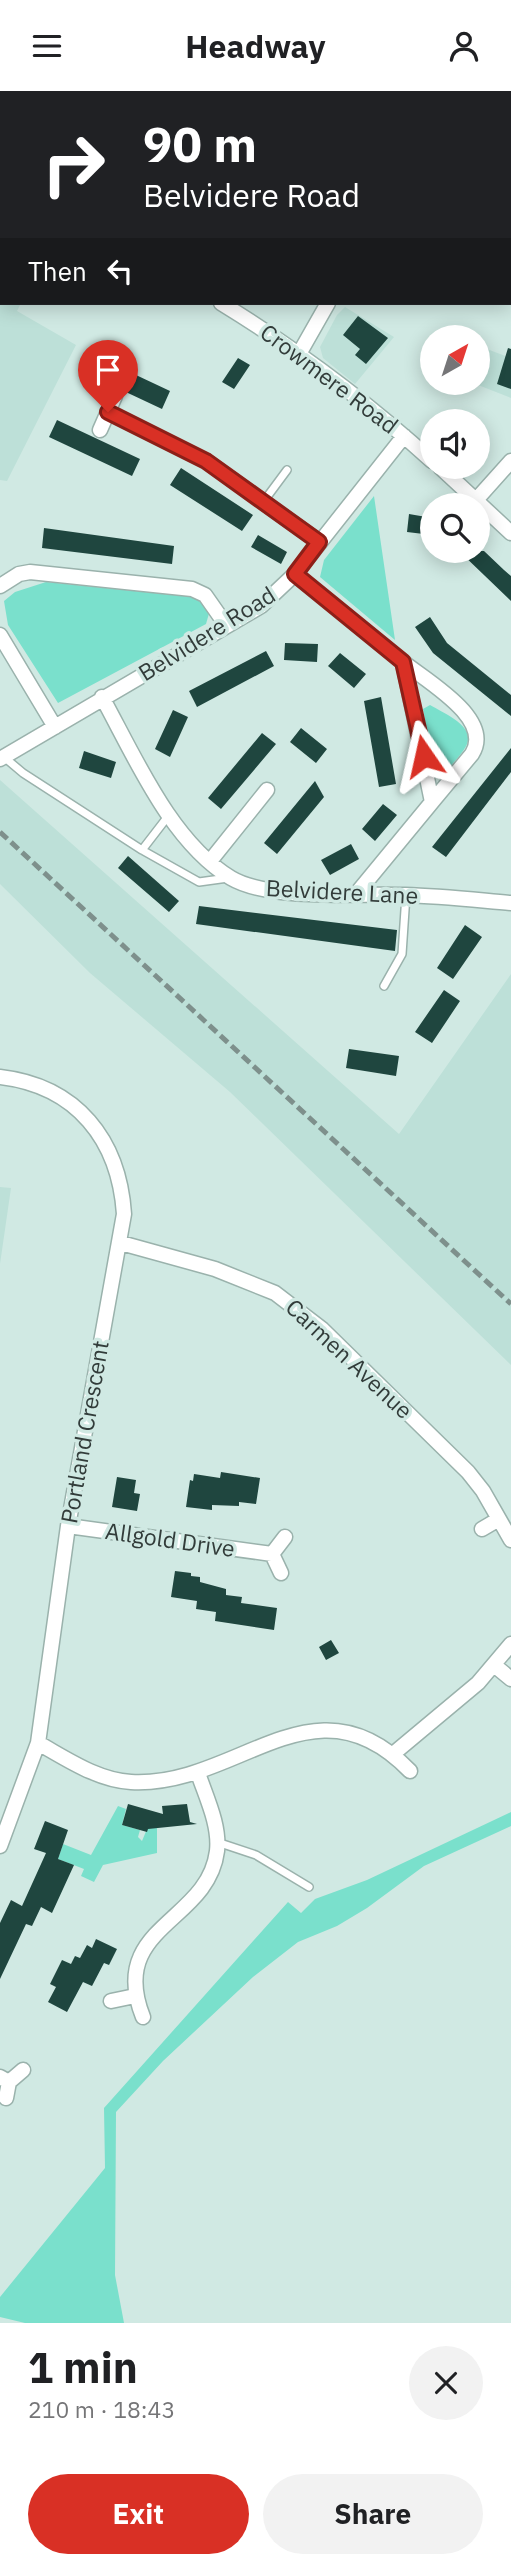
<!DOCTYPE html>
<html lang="en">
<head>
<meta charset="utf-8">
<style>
  body { margin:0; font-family:"IBM Plex Sans",sans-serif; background:#f2f2f2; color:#202124; height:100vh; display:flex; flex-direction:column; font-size:26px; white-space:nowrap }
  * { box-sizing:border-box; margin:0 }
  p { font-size:23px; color:#757577 }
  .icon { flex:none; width:38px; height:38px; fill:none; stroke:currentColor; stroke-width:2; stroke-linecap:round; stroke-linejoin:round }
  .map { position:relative; height:2232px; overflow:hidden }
  .details { display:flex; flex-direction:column; background:#fff; flex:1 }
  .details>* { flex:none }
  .hud { position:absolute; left:0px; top:0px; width:511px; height:214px; box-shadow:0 4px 18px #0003; background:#202124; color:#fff; overflow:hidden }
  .needle { width:46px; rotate:39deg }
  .fabs { position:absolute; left:420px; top:234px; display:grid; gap:14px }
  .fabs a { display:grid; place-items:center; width:70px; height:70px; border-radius:50%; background:#fff; box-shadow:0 4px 18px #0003; font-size:35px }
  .pin { position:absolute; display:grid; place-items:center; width:60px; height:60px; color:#fff; margin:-72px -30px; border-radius:50% 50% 50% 0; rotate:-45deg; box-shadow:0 0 7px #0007 }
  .pin .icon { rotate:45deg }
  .me { position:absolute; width:77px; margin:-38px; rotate:349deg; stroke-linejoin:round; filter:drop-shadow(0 0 5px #0008) }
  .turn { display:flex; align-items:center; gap:24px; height:147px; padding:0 28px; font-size:32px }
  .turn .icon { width:91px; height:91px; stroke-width:2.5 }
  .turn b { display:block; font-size:49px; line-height:60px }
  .then { display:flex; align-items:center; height:66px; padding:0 28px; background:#0003; gap:14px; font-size:26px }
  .round { display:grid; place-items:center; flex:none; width:74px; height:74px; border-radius:37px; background:#f2f2f2 }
  .headline { display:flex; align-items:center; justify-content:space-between; height:119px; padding:0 28px }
  h1 { font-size:42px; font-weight:700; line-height:52px }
  .primary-button { display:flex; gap:14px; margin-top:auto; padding:14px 28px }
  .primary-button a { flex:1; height:80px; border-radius:42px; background:#d93025; color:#fff; font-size:28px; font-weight:700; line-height:80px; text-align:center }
  .primary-button a+a { background:#f2f2f2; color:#202124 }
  header { display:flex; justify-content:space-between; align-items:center; height:91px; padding:0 28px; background:#fff; font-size:32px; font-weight:700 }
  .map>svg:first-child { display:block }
</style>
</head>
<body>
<header><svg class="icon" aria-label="menu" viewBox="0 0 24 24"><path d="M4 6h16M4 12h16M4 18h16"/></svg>Headway<svg class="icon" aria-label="person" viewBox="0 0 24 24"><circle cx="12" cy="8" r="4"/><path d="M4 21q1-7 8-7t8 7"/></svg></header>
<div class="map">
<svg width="511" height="2232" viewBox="0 0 511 2232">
  <rect width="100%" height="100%" fill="#d0e9e3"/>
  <path fill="#bde0d8" d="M 0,103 L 2,212 L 21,212 L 17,220 L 76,254 L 7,390 L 0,389 Z
    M 345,216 L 394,246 L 355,293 L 323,267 L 320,256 L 337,224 Z
    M 479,255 L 511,267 L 511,307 L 473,292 L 478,292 Z
    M 0,689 L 399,1043 L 511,883 L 511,1274 L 230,1001 L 90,882 L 0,793 Z
    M 0,1096 L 11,1097 L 0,1173 Z"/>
  <path fill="#7ae0cc" d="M 343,0 L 499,0 L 502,2 L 343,2 Z
    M 374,405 L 395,549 L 320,486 L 324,469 Z
    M 46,491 L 194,506 L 210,519 L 206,533 L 58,612 L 8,534 L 4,510 L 15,501 Z
    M 430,614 C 447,624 481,637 463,660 C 457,668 452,675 443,680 L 433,674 L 423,618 Z
    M 118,1715 L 126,1718 L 122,1734 L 140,1739 L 138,1746 L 142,1750 L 152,1726 L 157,1727 L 157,1762 L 103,1774 L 94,1791 L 81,1785 L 84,1778 L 58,1768 L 63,1753 L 91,1764 Z
    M 511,1721 L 511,1735 L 424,1775 L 367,1817 L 337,1835 L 298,1851 L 253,1886 L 163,1970 L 116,2021 L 115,2184 L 124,2232 L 25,2232 L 0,2226 L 0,2206 L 105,2077 L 104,2017 L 288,1811 L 301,1822 L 315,1808 L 367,1789 Z"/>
  <path fill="#1f463f" d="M 358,225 L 388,247 L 366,273 L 355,264 L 360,258 L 343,244 Z
    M 508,257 L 511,258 L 511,298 L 497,293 Z
    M 87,261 L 170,300 L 162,318 L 79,279 Z
    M 238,267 L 250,274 L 234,298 L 222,291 Z
    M 57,329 L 140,368 L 132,385 L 49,346 Z
    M 181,377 L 253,424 L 242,440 L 170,394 Z
    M 409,423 L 432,427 L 432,444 L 407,441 Z
    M 44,437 L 174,455 L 172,473 L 42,457 Z
    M 258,444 L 287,461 L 281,473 L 251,456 Z
    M 459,460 L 484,460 L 504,479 L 511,485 L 511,510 Z
    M 430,526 L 447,552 L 511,604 L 511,625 L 433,562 L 415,536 Z
    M 285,552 L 318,553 L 317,571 L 284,569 Z
    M 266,560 L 274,575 L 197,616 L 189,600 Z
    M 340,562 L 366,583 L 354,597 L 328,575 Z
    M 381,606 L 396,693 L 379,696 L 364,610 Z
    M 173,619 L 188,626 L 170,666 L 155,658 Z
    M 301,637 L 327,658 L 316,672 L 290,651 Z
    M 262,642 L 276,653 L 221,718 L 208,707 Z
    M 511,657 L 511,681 L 446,766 L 432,756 Z
    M 84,660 L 116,671 L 111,687 L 79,677 Z
    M 315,690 L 324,706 L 277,763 L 264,752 Z
    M 383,713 L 397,724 L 375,750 L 362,738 Z
    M 351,753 L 359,768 L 330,784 L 321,769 Z
    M 128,765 L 179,810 L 169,821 L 118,777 Z
    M 199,815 L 397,839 L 395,860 L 196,833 Z
    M 465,834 L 482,846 L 453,888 L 437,877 Z
    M 444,899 L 460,910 L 432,952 L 415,941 Z
    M 349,958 L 399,965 L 396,985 L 346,977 Z
    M 221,1381 L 260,1387 L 256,1413 L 239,1411 L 239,1415 L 212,1414 L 212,1419 L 186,1416 L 190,1389 L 193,1390 L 194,1383 L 220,1387 Z
    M 117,1386 L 136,1389 L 134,1402 L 140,1403 L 137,1420 L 112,1416 Z
    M 175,1480 L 191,1482 L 191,1485 L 200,1486 L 200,1491 L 226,1498 L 226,1504 L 242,1506 L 241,1512 L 277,1517 L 274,1539 L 215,1530 L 216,1521 L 196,1518 L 197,1510 L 171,1506 Z
    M 331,1549 L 339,1562 L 326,1569 L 319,1556 Z
    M 128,1713 L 163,1723 L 162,1715 L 187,1713 L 190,1731 L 197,1733 L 148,1738 L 147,1741 L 122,1734 Z
    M 45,1730 L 68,1739 L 58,1768 L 74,1774 L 52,1822 L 41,1816 L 32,1835 L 26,1833 L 0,1888 L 0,1832 L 11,1809 L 22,1815 L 46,1762 L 34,1758 Z
    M 96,1848 L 117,1858 L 109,1874 L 104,1872 L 92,1895 L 83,1891 L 67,1921 L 48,1911 L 56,1896 L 50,1893 L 62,1869 L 71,1873 L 75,1865 L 80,1867 L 87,1854 L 92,1857 Z"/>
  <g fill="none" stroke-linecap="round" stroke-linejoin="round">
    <defs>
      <path id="service" d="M 264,410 L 287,379
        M 4,666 L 23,682 L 142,759 L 199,791 L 228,787
        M 142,759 L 169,724
        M 384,895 L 402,863 L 406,804
        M 217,1751 L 256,1764 L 309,1796"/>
      <path id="minor" d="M 327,0 L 327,2
        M 102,2 L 103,0
        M 0,87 L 2,88
        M 509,87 L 511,86
        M 221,212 C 296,258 367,311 432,370
        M 299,263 L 328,212
        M 108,321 L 206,370 L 319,451
        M 100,339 L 115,305
        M 440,376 L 511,442
        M 476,409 L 511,370
        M 295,483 L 403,571 L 432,711 L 357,802
        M 0,495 L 19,483 L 30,481 L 192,498 L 205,504 L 226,534
        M 0,544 L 55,636
        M 403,571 C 428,591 494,628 472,663 L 432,711
        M 102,606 C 135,666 171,751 231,787 C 270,810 358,802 405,804 C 440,805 476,809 511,812
        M 0,668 L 261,515 L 295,483 L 404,345
        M 211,769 L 267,699
        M 0,986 C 77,995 119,1049 124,1123 L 68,1435 L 38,1652 L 0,1755
        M 121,1152 L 215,1178 L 275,1202 L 322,1238 L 468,1381 L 483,1400 L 511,1449
        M 68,1435 L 272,1463 L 285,1446
        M 482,1438 L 499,1428
        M 272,1463 L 281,1482
        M 494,1574 L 511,1588
        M 38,1652 C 67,1668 97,1689 131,1691 C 237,1697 314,1580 410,1680
        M 393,1663 L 478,1592 L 511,1553
        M 111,1910 L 135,1905
        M 143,1926 C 107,1835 208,1832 217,1760 C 220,1734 206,1706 198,1682
        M 0,1986 L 9,1991 L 23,1979
        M 6,2007 L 9,1991"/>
    </defs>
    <use href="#service" stroke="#9ab2ac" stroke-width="10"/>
    <use href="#minor" stroke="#9ab2ac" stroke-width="17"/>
    <use href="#service" stroke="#fff" stroke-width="7"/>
    <use href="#minor" stroke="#fff" stroke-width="14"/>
    <path stroke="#7e908c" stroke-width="5" stroke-dasharray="10 5" stroke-linecap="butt" d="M 0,741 L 511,1213"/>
  </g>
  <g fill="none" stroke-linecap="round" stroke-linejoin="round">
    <defs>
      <path id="route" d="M 108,321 L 206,370 L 319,451 L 295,483 L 403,571 L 424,665"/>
    </defs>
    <use href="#route" stroke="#8d1f18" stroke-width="18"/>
    <use href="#route" stroke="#d93025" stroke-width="12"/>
  </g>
  <g text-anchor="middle" stroke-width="7" stroke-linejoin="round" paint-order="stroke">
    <g font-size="23" fill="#323c3a" stroke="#d0e9e3">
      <text transform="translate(329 288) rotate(37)" y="8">Crowmere Road</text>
      <text transform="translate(207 543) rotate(-32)" y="8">Belvidere Road</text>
      <text transform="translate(342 801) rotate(3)" y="8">Belvidere Lane</text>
      <text transform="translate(349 1268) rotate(43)" y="8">Carmen Avenue</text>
      <text transform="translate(85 1341) rotate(-80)" y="8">Portland Crescent</text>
      <text transform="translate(170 1449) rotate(8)" y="8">Allgold Drive</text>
    </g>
  </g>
</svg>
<div class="fabs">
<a><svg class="needle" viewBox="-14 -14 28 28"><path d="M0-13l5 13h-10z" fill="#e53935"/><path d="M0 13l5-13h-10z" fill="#757577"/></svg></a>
<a><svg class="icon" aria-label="sound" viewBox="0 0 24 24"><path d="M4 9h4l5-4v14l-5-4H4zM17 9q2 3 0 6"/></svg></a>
<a><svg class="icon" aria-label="search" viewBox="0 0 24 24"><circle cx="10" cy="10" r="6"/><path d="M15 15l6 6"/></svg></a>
</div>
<div class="pin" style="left:108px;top:321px;background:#d93025"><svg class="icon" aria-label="arrive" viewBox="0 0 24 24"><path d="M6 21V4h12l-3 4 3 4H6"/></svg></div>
<svg class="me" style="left:424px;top:665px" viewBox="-20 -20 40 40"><path d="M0-17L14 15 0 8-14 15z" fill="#d93025" stroke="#fff" stroke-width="4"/></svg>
<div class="hud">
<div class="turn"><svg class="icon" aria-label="right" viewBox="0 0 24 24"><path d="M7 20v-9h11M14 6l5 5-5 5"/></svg><div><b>90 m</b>Belvidere Road</div></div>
<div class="then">Then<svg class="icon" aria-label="left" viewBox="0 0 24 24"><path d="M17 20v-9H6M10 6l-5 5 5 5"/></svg></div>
</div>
</div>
<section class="details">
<div class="headline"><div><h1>1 min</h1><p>210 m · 18:43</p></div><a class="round"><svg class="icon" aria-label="close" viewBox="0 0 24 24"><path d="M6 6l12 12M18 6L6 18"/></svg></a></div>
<div class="primary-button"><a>Exit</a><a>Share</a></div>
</section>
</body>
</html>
